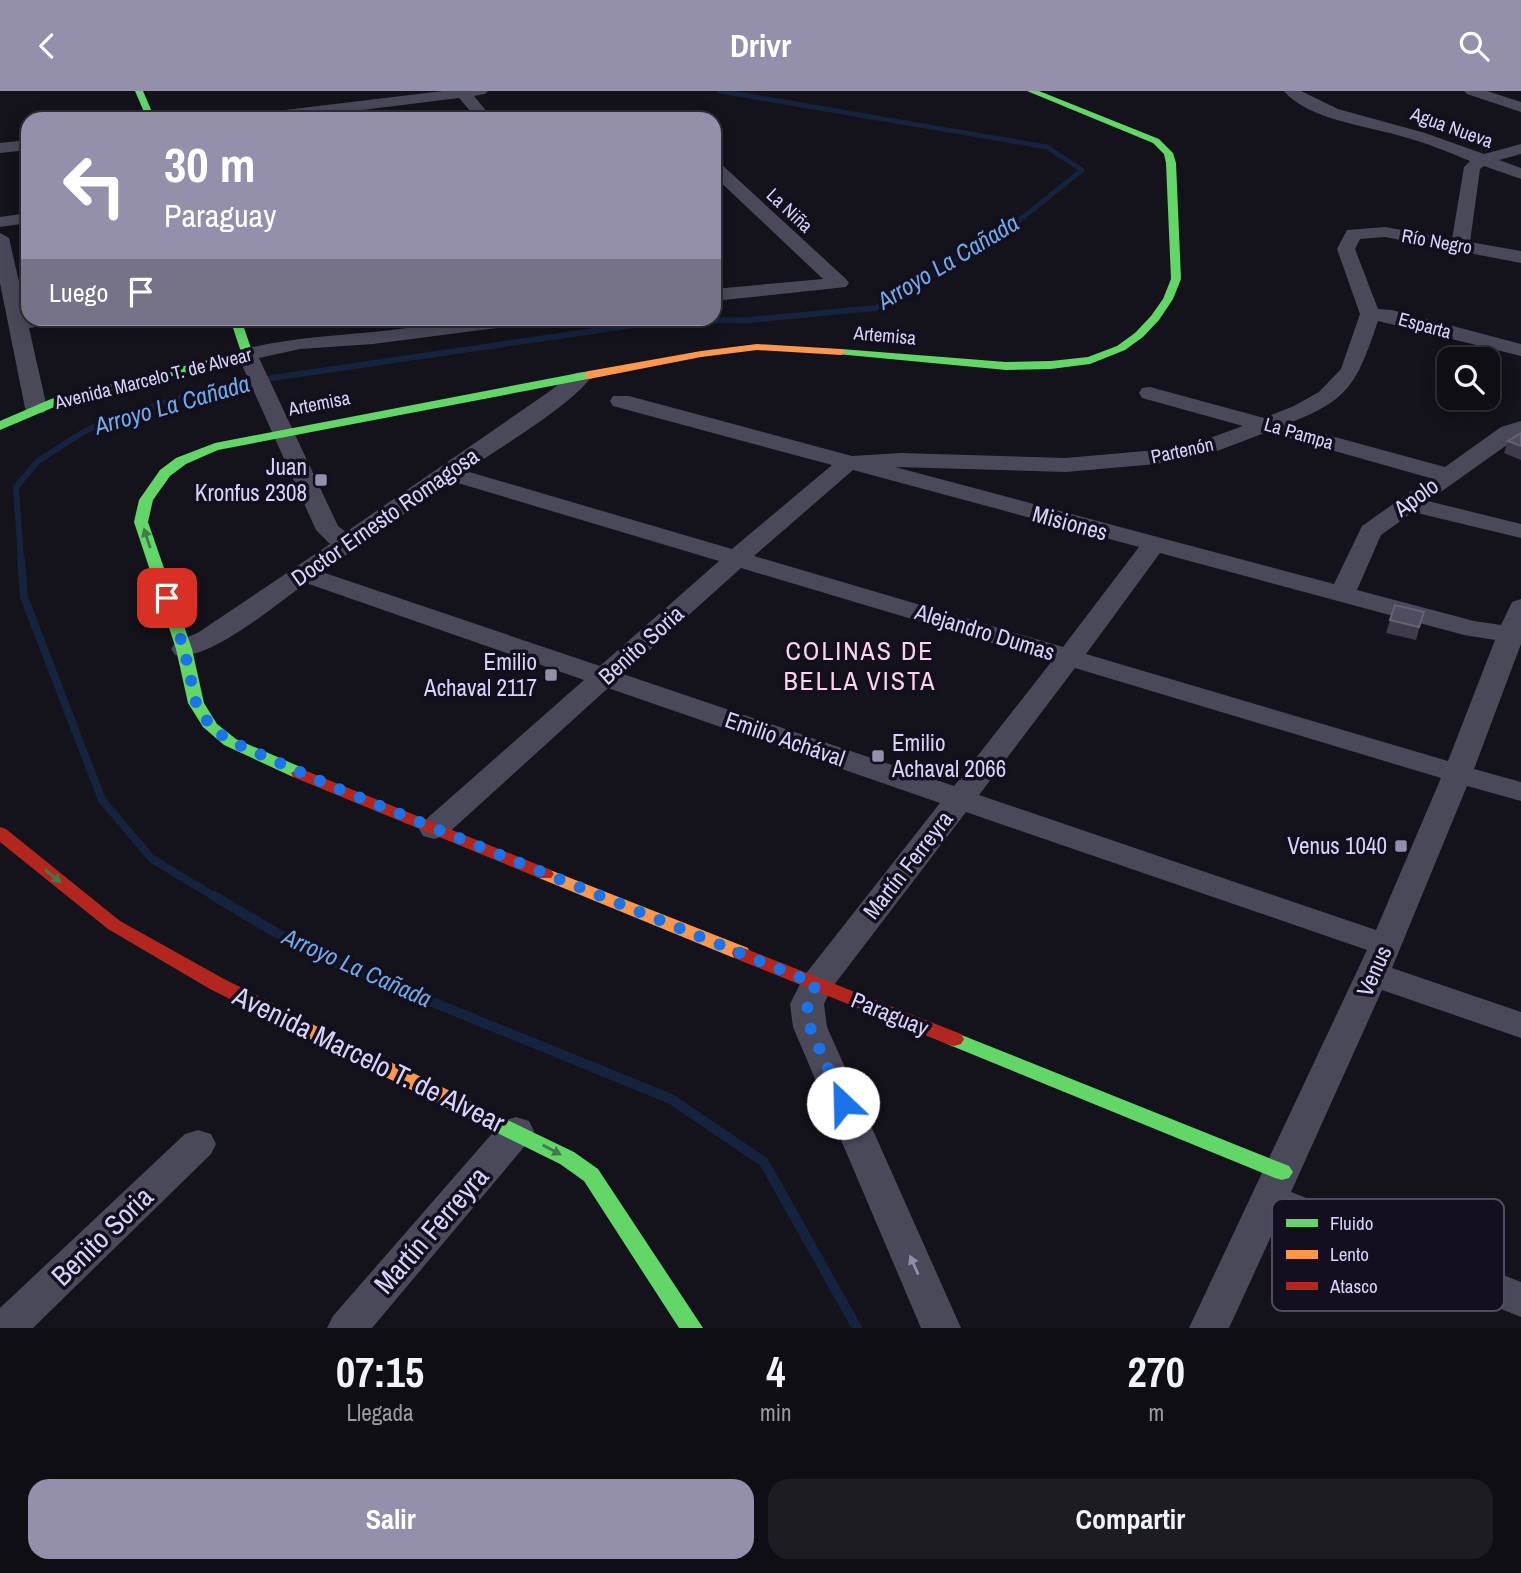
<!DOCTYPE html>
<html lang="es">
<head>
<meta charset="utf-8">
<style>
  body { margin:0; font-family:"Archivo Narrow",sans-serif; background:#1d1c22; color:#f1f3f6; height:100vh; display:flex; flex-direction:column; font-size:26px; white-space:nowrap }
  * { box-sizing:border-box; margin:0 }
  p { font-size:23px; color:#9b9ca0 }
  .icon { flex:none; width:38px; height:38px; fill:none; stroke:currentColor; stroke-width:2; stroke-linecap:round; stroke-linejoin:round }
  .map { position:relative; height:1237px; overflow:hidden }
  .side { display:flex; flex-direction:column; background:#0f0e14; flex:1 }
  .side>* { flex:none }
  .hud { position:absolute; left:21px; top:21px; width:700px; height:214px; border-radius:21px; box-shadow:0 4px 18px #0003,0 0 0 2px #2f2e34; background:#948fab; color:#fff; overflow:hidden }
  .controls { position:absolute; left:1437px; top:256px; display:grid; gap:14px }
  .controls a { display:grid; place-items:center; width:63px; height:63px; border-radius:14px; background:#0f0e14; box-shadow:0 4px 18px #0003,0 0 0 2px #2f2e34; font-size:35px }
  .pin { position:absolute; display:grid; place-items:center; width:60px; height:60px; color:#fff; margin:-30px; border-radius:14px; box-shadow:0 4px 10px #0006 }
  .me { position:absolute; width:77px; margin:-38px; rotate:336deg; stroke-linejoin:round; filter:drop-shadow(0 0 5px #0008) }
  .turn { display:flex; align-items:center; gap:24px; height:147px; padding:0 28px; font-size:32px }
  .turn .icon { width:91px; height:91px; stroke-width:2.5 }
  .turn b { display:block; font-size:49px; line-height:60px }
  .then { display:flex; align-items:center; height:66px; padding:0 28px; background:#0003; gap:14px; font-size:26px }
  .eta { display:flex; justify-content:space-evenly; align-items:center; height:119px; text-align:center }
  .eta b { font-size:42px; font-weight:700; line-height:49px }
  .action { display:flex; gap:14px; margin-top:auto; padding:14px 28px }
  .action a { flex:1; height:80px; border-radius:21px; background:#948fab; color:#fff; font-size:28px; font-weight:700; line-height:80px; text-align:center }
  .action a+a { background:#1d1c22; color:#f1f3f6 }
  header { display:flex; justify-content:space-between; align-items:center; height:91px; padding:0 28px; background:#948fab; color:#fff; font-size:32px; font-weight:700 }
  .map>svg:first-child { display:block }
</style>
</head>
<body>
<header><svg class="icon" aria-label="back" viewBox="0 0 24 24"><path d="M15 5l-7 7 7 7"/></svg>Drivr<svg class="icon" aria-label="search" viewBox="0 0 24 24"><circle cx="10" cy="10" r="6"/><path d="M15 15l6 6"/></svg></header>
<div class="map">
<svg width="1521" height="1237" viewBox="0 0 1521 1237">
  <rect width="100%" height="100%" fill="#14121a"/>
  <g fill="none" stroke-linecap="round" stroke-linejoin="round">
    <path stroke="#15233e" stroke-width="5" d="M 720,0 L 1047,56 L 1082,79 L 1006,140 L 894,206"/>
    <path stroke="#15233e" stroke-width="6" d="M 21,470 L 16,396 L 38,370 L 85,340 L 123,324 L 224,294 L 662,230 L 749,229 L 876,217 L 897,205"/>
    <path stroke="#15233e" stroke-width="8" d="M 21,468 L 24,506 L 102,709 L 152,768 L 217,807"/>
    <path stroke="#15233e" stroke-width="10" d="M 214,805 L 307,860 L 671,1008 L 764,1071 L 857,1237"/>
    <path fill="#4a495a" fill-rule="evenodd" d="M 443,0 L 488,0 L 485,3 L 474,5 L 493,28 L 477,28 L 459,7 L 290,28 L 244,28 L 252,23 Z
      M 1284,0 L 1301,0 L 1338,18 L 1425,42 L 1484,63 L 1521,53 L 1521,63 L 1499,69 L 1521,77 L 1521,88 L 1484,75 L 1480,78 L 1470,151 L 1521,160 L 1521,172 L 1385,146 L 1360,148 L 1355,158 L 1378,218 L 1392,219 L 1521,253 L 1521,265 L 1378,230 C 1357,291 1351,309 1287,333 L 1445,376 L 1501,336 L 1521,330 L 1521,344 L 1428,410 L 1521,433 L 1521,447 L 1413,421 L 1381,444 L 1357,499 L 1474,530 L 1501,534 L 1512,511 L 1521,508 L 1521,553 L 1474,678 L 1521,691 L 1521,710 L 1467,695 L 1392,877 L 1521,921 L 1521,947 L 1382,899 L 1291,1101 L 1521,1191 L 1521,1226 L 1279,1128 L 1229,1237 L 1189,1237 L 1367,859 L 966,721 L 831,898 L 824,913 L 827,936 L 961,1237 L 921,1237 L 793,936 L 790,913 L 804,885 L 940,712 L 608,597 L 445,745 L 434,748 L 423,745 L 419,738 L 423,731 L 584,589 L 306,492 C 278,512 207,572 175,564 L 171,558 L 175,552 L 199,541 L 330,453 L 316,439 L 237,263 L 240,259 C 284,248 328,245 373,241 C 425,236 477,223 529,228 L 526,232 L 519,234 L 373,253 L 300,258 L 259,267 L 338,435 L 346,441 L 550,300 C 562,291 571,278 587,282 L 591,286 C 571,315 497,358 466,380 L 732,458 L 832,374 L 613,315 L 610,310 L 613,305 L 629,305 L 852,365 L 901,362 L 1066,367 L 1156,359 L 1199,351 L 1243,335 L 1142,307 L 1139,302 L 1142,297 L 1150,296 L 1264,327 L 1294,315 L 1319,301 L 1341,278 L 1360,223 L 1337,158 L 1347,139 L 1385,136 L 1452,148 L 1464,76 L 1470,70 C 1448,61 1427,52 1404,46 C 1369,35 1308,29 1284,0 ZM 1267,341 L 1430,387 L 1362,435 L 1334,493 L 895,376 L 1066,381 L 1156,373 L 1212,362 ZM 853,379 L 1139,456 L 1063,556 L 754,465 ZM 451,390 L 719,470 L 600,575 L 322,481 ZM 1160,462 L 1464,544 L 1495,549 L 1448,670 L 1086,563 ZM 741,477 L 1052,570 L 954,695 L 623,583 ZM 1075,577 L 1441,687 L 1376,839 L 979,704 Z
      M 1464,0 L 1487,0 L 1521,11 L 1521,21 L 1467,3 Z
      M 657,21 L 668,28 L 651,28 L 651,23 Z
      M 28,49 L 28,59 L 0,62 L 0,52 Z
      M 714,71 L 720,72 L 846,188 L 849,192 L 846,196 L 714,210 L 714,198 L 823,188 L 714,85 Z
      M 28,122 L 28,132 L 0,136 L 0,126 Z
      M 0,142 L 9,147 L 27,226 L 65,228 L 62,232 L 29,237 L 47,317 L 44,322 L 28,322 L 25,317 L 0,192 Z
      M 516,1026 L 529,1030 L 534,1040 L 529,1050 L 372,1237 L 327,1237 L 333,1225 L 503,1030 Z
      M 198,1039 L 211,1043 L 216,1053 L 211,1063 L 33,1237 L 0,1237 L 0,1217 L 185,1043 Z"/>
    <path fill="#63d668" fill-rule="evenodd" d="M 135,0 L 143,0 L 155,28 L 147,28 Z
      M 1027,0 L 1039,0 L 1159,48 L 1173,62 L 1176,72 L 1181,188 L 1173,208 L 1159,229 L 1143,246 L 1125,259 L 1090,273 L 1051,278 L 1006,279 L 837,263 L 835,261 L 841,258 L 1006,271 L 1051,270 L 1088,266 L 1117,255 L 1135,242 L 1151,225 L 1163,208 L 1171,188 L 1166,72 L 1164,63 L 1153,52 Z
      M 230,228 L 241,228 L 253,263 L 251,265 L 59,314 L 0,339 L 0,330 L 51,308 L 241,261 Z
      M 589,280 L 595,284 L 593,287 L 218,359 L 186,373 L 170,385 L 153,409 L 148,431 L 192,558 L 204,612 L 217,633 L 236,648 L 305,678 L 307,682 L 305,686 L 293,686 L 224,654 L 203,636 L 188,612 L 176,558 L 134,431 L 139,409 L 160,379 L 176,367 L 215,352 Z
      M 954,941 L 1289,1075 L 1293,1081 L 1289,1087 L 1282,1089 L 1275,1087 L 947,953 L 944,948 L 947,943 Z
      M 472,1012 L 574,1061 L 598,1078 L 703,1237 L 679,1237 L 584,1090 L 560,1073 L 465,1026 L 462,1020 L 465,1014 Z"/>
    <path fill="#ff974d" fill-rule="evenodd" d="M 757,253 L 841,258 L 847,261 L 841,264 L 757,259 L 701,266 L 589,288 L 583,284 L 589,280 L 701,260 Z
      M 545,777 L 748,857 L 750,862 L 748,867 L 734,867 L 539,787 L 536,783 L 539,779 Z
      M 283,919 L 479,1014 L 482,1020 L 479,1026 L 472,1028 L 465,1026 L 276,931 L 273,926 L 276,921 Z"/>
    <path fill="#b3261e" fill-rule="evenodd" d="M 299,677 L 551,779 L 554,783 L 551,787 L 539,787 L 293,686 L 291,682 Z
      M 0,736 L 6,738 L 120,830 L 224,888 L 290,921 L 293,926 L 290,931 L 283,933 L 276,931 L 210,898 L 108,838 L 0,751 Z
      M 741,856 L 961,943 L 964,948 L 961,953 L 954,955 L 947,953 L 734,867 L 732,862 L 734,857 Z"/>
  </g>
  <path fill="#3f3b4a" d="M 1521,342 L 1521,369 L 1504,362 L 1508,350 Z
    M 1390,529 L 1420,535 L 1416,549 L 1386,542 Z"/>
  <path fill="#4f4c5d" stroke="#656175" stroke-width="2" d="M 1521,342 L 1521,355 L 1508,350 Z
    M 1395,514 L 1424,521 L 1419,536 L 1390,529 Z"/>
  <defs><path id="oneway-solid" d="M-6-.8H1V-3.2L6.5 0L1 3.2V.8H-6Z" transform="scale(1.75)"/></defs>
  <g fill="#3f7c47">
    <use href="#oneway-solid" transform="translate(147 447) rotate(-108)"/>
    <use href="#oneway-solid" transform="translate(53 785) rotate(39)"/>
    <use href="#oneway-solid" transform="translate(552 1059) rotate(28)"/>
  </g>
  <use fill="#928eaa" href="#oneway-solid" transform="translate(914 1174) rotate(-114)"/>
  <g fill="none" stroke-linecap="round" stroke-linejoin="round">
    <path stroke="#1a73e8" stroke-width="12" stroke-dasharray="0 21.6" d="M 167,507 L 184,558 L 196,612 L 211,636 L 230,650 L 334,696 L 816,893 L 807,913 L 810,936 L 843,1012"/>
  </g>
  <g fill="#948fab" stroke="#130f1e" stroke-width="2.5">
    <rect x="314" y="382" width="14" height="14" rx="3.5"/>
    <rect x="544" y="577" width="14" height="14" rx="3.5"/>
    <rect x="871" y="658" width="14" height="14" rx="3.5"/>
    <rect x="1394" y="748" width="14" height="14" rx="3.5"/>
  </g>
  <g text-anchor="middle" stroke-width="7" stroke-linejoin="round" paint-order="stroke">
    <g font-size="19" fill="#d9d3f9" stroke="#130f1e">
      <text transform="translate(1452 36) rotate(20)" y="7">Agua Nueva</text>
      <text transform="translate(790 119) rotate(43)" y="7">La Niña</text>
      <text transform="translate(1437 150) rotate(10)" y="7">Río Negro</text>
      <text transform="translate(1425 234) rotate(15)" y="7">Esparta</text>
      <text transform="translate(885 244) rotate(5)" y="7">Artemisa</text>
      <text transform="translate(153 287) rotate(-14)" y="7">Avenida Marcelo T. de Alvear</text>
      <text transform="translate(319 312) rotate(-11)" y="7">Artemisa</text>
      <text transform="translate(1299 342) rotate(16)" y="7">La Pampa</text>
      <text transform="translate(1182 359) rotate(-12)" y="7">Partenón</text>
    </g>
    <g font-size="23" fill="#d9d3f9" stroke="#130f1e" text-anchor="end">
      <text x="307" y="384">Juan<tspan x="307" dy="26">Kronfus 2308</tspan></text>
      <text x="537" y="579">Emilio<tspan x="537" dy="26">Achaval 2117</tspan></text>
      <text x="892" y="660" text-anchor="start">Emilio<tspan x="892" dy="26">Achaval 2066</tspan></text>
      <text x="1387" y="763">Venus 1040</text>
    </g>
    <g font-size="23" fill="#d9d3f9" stroke="#130f1e">
      <text transform="translate(1416 406) rotate(-36)" y="8">Apolo</text>
      <text transform="translate(385 426) rotate(-35)" y="8">Doctor Ernesto Romagosa</text>
      <text transform="translate(1070 432) rotate(15)" y="8">Misiones</text>
      <text transform="translate(985 541) rotate(17)" y="8">Alejandro Dumas</text>
      <text transform="translate(641 554) rotate(-42)" y="8">Benito Soria</text>
      <text transform="translate(785 648) rotate(19)" y="8">Emilio Achával</text>
      <text transform="translate(908 774) rotate(-52)" y="8">Martín Ferreyra</text>
      <text transform="translate(1374 880) rotate(-66)" y="8">Venus</text>
      <text transform="translate(890 923) rotate(22)" y="8">Paraguay</text>
    </g>
    <g font-size="24" font-style="italic" fill="#6fabeb" stroke="#130f1e">
      <text transform="translate(948 171) rotate(-31)" y="8">Arroyo La Cañada</text>
      <text transform="translate(172 314) rotate(-16)" y="8">Arroyo La Cañada</text>
      <text transform="translate(357 877) rotate(24)" y="8">Arroyo La Cañada</text>
    </g>
    <g font-size="26" letter-spacing="2" fill="#f9d4ea" stroke="#130f1e">
      <text x="860" y="569">COLINAS DE<tspan x="860" dy="30">BELLA VISTA</tspan></text>
    </g>
    <g font-size="28" fill="#d9d3f9" stroke="#130f1e">
      <text transform="translate(369 968) rotate(26)" y="10">Avenida Marcelo T. de Alvear</text>
      <text transform="translate(431 1139) rotate(-49)" y="10">Martín Ferreyra</text>
      <text transform="translate(102 1145) rotate(-44)" y="10">Benito Soria</text>
    </g>
  </g>
  <rect x="1272" y="1108" width="232" height="112" rx="10" fill="#130f1e" stroke="#4e4a60" stroke-width="2"/>
  <rect x="1286" y="1128" width="32" height="8" fill="#63d668"/>
  <rect x="1286" y="1159" width="32" height="9" fill="#ff974d"/>
  <rect x="1286" y="1191" width="32" height="8" fill="#b3261e"/>
  <g font-size="19" fill="#d9d3f9">
    <text x="1330" y="1139">Fluido</text>
    <text x="1330" y="1170">Lento</text>
    <text x="1330" y="1202">Atasco</text>
  </g>
</svg>
<div class="controls">
<a><svg class="icon" aria-label="search" viewBox="0 0 24 24"><circle cx="10" cy="10" r="6"/><path d="M15 15l6 6"/></svg></a>
</div>
<div class="pin" style="left:167px;top:507px;background:#d93025"><svg class="icon" aria-label="arrive" viewBox="0 0 24 24"><path d="M6 21V4h12l-3 4 3 4H6"/></svg></div>
<svg class="me" style="left:843px;top:1012px" viewBox="-20 -20 40 40"><circle r="19" fill="#fff"/><path d="M0-13L10 11 0 6-10 11z" fill="#1a73e8"/></svg>
<div class="hud">
<div class="turn"><svg class="icon" aria-label="left" viewBox="0 0 24 24"><path d="M17 20v-9H6M10 6l-5 5 5 5"/></svg><div><b>30 m</b>Paraguay</div></div>
<div class="then">Luego<svg class="icon" aria-label="arrive" viewBox="0 0 24 24"><path d="M6 21V4h12l-3 4 3 4H6"/></svg></div>
</div>
</div>
<section class="side">
<div class="eta">
<div><b>07:15</b><p>Llegada</p></div>
<div><b>4</b><p>min</p></div>
<div><b>270</b><p>m</p></div>
</div>
<div class="action"><a>Salir</a><a>Compartir</a></div>
</section>
</body>
</html>
